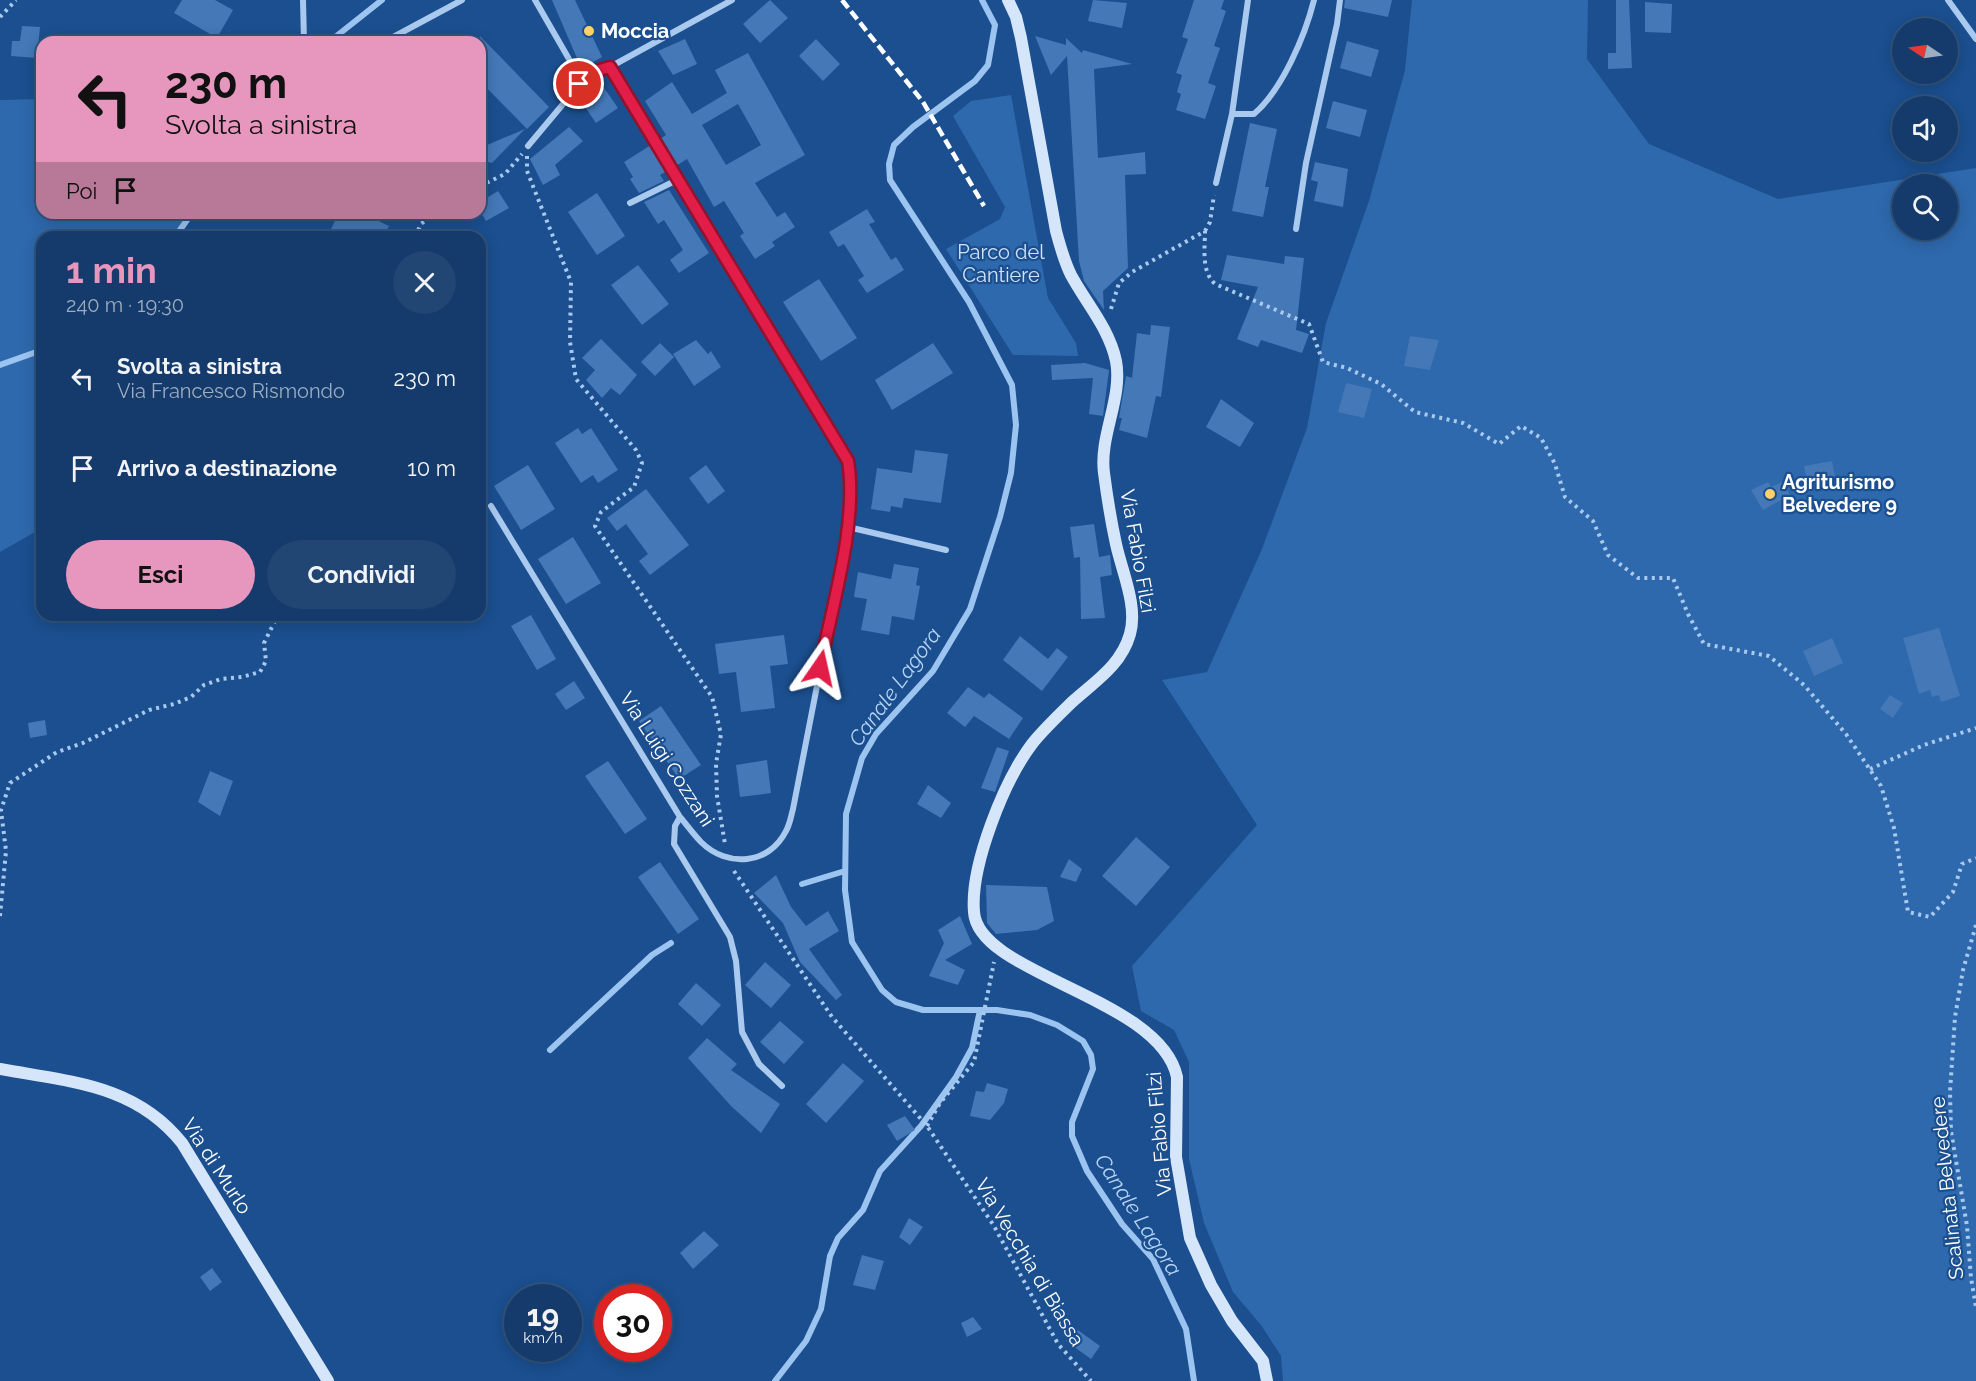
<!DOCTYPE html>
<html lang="it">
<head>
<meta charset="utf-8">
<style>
  body { margin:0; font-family:Raleway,sans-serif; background:#214673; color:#f1f3f6; height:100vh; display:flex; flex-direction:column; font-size:22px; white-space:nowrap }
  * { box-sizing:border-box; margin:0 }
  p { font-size:20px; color:#9dadc1 }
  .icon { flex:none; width:33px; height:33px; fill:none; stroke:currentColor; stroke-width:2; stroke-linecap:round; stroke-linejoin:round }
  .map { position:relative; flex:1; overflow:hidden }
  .side { position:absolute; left:36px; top:231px; width:450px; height:390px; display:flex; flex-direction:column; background:#143b6b; border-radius:18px; box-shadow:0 3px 15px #0003,0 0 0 2px #33557e }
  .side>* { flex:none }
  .banner { position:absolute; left:36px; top:36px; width:450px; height:183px; border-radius:18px; box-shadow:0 3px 15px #0003,0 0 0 2px #33557e; background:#e797bd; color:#111; overflow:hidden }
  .needle { width:39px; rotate:283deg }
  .buttons { position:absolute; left:1892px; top:18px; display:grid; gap:12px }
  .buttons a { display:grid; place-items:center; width:66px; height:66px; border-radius:50%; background:#143b6b; box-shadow:0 3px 15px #0003,0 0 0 2px #33557e; font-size:30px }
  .speed { position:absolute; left:504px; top:1284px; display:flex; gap:12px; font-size:30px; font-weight:700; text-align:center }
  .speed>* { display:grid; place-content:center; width:78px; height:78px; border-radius:50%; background:#143b6b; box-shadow:0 3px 15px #0003,0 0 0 2px #33557e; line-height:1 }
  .speed small { font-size:15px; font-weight:400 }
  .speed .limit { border:9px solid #d22; background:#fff; color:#111 }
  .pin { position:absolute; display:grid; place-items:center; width:51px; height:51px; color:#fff; margin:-26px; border:3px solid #fff; border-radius:50%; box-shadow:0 2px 6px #0007 }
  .me { position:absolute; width:66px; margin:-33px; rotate:11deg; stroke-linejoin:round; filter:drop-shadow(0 0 4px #0008) }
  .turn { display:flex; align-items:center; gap:21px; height:126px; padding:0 30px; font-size:27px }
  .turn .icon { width:78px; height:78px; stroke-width:2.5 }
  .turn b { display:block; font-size:42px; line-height:51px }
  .then { display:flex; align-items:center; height:57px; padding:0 30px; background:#0003; gap:12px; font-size:22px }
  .round { display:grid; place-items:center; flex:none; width:63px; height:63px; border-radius:32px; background:#214673 }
  .headline { display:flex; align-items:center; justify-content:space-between; height:102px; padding:0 30px }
  h1 { font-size:36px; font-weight:700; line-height:45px; color:#e797bd }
  .button { display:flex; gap:12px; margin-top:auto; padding:12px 30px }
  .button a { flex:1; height:69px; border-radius:36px; background:#e797bd; color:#111; font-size:24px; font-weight:700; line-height:69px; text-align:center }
  .button a+a { background:#214673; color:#f1f3f6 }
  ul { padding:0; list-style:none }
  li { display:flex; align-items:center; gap:18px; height:90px; padding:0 30px }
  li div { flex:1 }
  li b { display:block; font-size:22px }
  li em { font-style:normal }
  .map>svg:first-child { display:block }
</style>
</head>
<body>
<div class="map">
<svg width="1976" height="1381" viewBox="0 0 1976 1381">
  <rect width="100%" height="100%" fill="#1b4f8f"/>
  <path fill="#2e69ad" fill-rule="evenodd" d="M 1412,0 L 1588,0 L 1587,59 L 1649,144 L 1778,199 L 1976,168 L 1976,1381 L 1283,1381 L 1281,1356 L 1261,1325 L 1233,1292 L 1204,1223 L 1189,1159 L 1189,1062 L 1174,1030 L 1141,1011 L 1132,966 L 1257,825 L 1162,680 L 1207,672 L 1262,549 L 1307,428 L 1326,323 L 1369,201 L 1405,70 ZM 1902,184 L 1947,184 L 1947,230 L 1902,230 Z
    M 91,34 L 132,35 L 165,42 L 84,42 Z
    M 1011,95 L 1048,298 L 1076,343 L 1078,356 L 1013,355 L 946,249 L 1000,219 L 1005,207 L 953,116 L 971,101 Z
    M 42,99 L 42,213 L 193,213 L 178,237 L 42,237 L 42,528 L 0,552 L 0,100 Z"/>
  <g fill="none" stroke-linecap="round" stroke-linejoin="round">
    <path stroke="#9cc4f0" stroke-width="6" d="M 982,0 L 995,25 L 988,65 L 975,81 L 913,127 L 894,145 L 889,164 L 890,180 L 969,302 L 1012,385 L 1016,425 L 1011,473 L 1000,517 L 970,609 L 933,671 L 876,734 L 862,758 L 846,814 L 845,890 L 852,942 L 882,990 L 896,1002 L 923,1010 L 997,1010 L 1030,1015 L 1057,1025 L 1083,1041 L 1091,1055 L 1093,1069 L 1072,1122 L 1072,1136 L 1087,1171 L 1122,1224 L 1153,1259 L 1186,1329 L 1194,1381
      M 329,42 L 382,0
      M 175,237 L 192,213
      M 0,365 L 42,350
      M 802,884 L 845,871
      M 550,1050 L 652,955 L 671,943
      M 775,1381 L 806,1341 L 821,1309 L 830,1256 L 838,1238 L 863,1210 L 880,1171 L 921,1126 L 956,1077 L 972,1048 L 980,1010"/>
  </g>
  <path fill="#4478b7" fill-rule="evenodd" d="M 182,0 L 215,0 L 233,10 L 217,38 L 174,13 Z
    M 552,0 L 575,0 L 602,57 L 586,66 L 579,63 Z
    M 770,0 L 788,18 L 760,43 L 743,24 Z
    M 1093,0 L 1127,3 L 1122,28 L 1088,21 Z
    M 1194,0 L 1224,0 L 1221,9 L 1226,11 L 1214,46 L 1220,48 L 1208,83 L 1216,86 L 1205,119 L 1176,110 L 1181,94 L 1177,92 L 1182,75 L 1176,73 L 1188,39 L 1182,37 Z
    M 1345,0 L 1392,0 L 1388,17 L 1344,8 Z
    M 1616,0 L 1629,0 L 1632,68 L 1608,69 L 1608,53 L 1616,53 Z
    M 1645,2 L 1672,4 L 1671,33 L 1645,32 Z
    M 22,26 L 40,27 L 37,58 L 11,56 L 12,41 L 20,41 Z
    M 480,36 L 549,107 L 527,129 L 480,81 Z
    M 1035,36 L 1066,45 L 1066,38 L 1082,53 L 1083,50 L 1132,64 L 1094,69 L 1098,158 L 1145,152 L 1146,174 L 1125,175 L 1128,268 L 1103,291 L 1104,310 L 1084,281 L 1079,261 L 1067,56 L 1051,75 Z
    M 685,39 L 697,64 L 673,75 L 658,51 Z
    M 816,39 L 840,64 L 823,81 L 799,56 Z
    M 1347,41 L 1379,50 L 1371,77 L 1340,68 Z
    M 748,53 L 805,155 L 755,183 L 777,217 L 785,212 L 795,227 L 772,242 L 775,246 L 755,259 L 740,236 L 744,233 L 724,201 L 714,207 L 687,159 L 676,166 L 660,139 L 666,135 L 645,101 L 672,82 L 692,114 L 727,93 L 715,70 ZM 738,104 L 761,145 L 726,165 L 702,125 Z
    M 600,82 L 618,108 L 596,123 L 579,98 Z
    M 1333,101 L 1367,110 L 1360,137 L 1326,128 Z
    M 1250,123 L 1277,129 L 1265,187 L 1269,187 L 1263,217 L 1232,211 Z
    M 569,127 L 583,141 L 555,165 L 560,175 L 543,185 L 530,159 Z
    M 525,129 L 492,163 L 480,160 L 480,148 Z
    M 651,145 L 667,171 L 660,175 L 664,181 L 639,193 L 630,179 L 633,177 L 624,162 Z
    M 1315,162 L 1348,169 L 1343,207 L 1314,201 L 1318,182 L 1311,180 Z
    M 669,190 L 709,253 L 679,273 L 670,260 L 683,250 L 664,220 L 658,224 L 644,202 Z
    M 498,191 L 509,208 L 486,221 L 480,211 L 480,202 Z
    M 597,193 L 625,236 L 597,255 L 568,212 Z
    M 867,209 L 875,222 L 869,224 L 891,260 L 896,257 L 904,270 L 867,293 L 858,280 L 864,276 L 844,244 L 838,247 L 829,232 Z
    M 339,213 L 362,213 L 389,226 L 383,237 L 327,237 Z
    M 1227,255 L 1284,264 L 1285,256 L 1304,258 L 1296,330 L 1309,334 L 1302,353 L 1261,340 L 1258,347 L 1237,339 L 1258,287 L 1221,280 Z
    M 638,265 L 669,304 L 642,325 L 611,285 Z
    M 819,279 L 857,338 L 821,361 L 783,302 Z
    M 1151,325 L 1170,327 L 1161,397 L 1156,396 L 1147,438 L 1119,430 L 1122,418 L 1119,418 L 1126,376 L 1132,378 L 1137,333 L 1150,335 Z
    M 1410,336 L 1439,340 L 1430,370 L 1404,366 Z
    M 601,339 L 637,375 L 620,395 L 611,388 L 602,398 L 586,380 L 595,370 L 582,358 Z
    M 696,340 L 708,354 L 711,351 L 721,367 L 694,386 L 673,354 Z
    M 660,343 L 674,357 L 655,376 L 641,362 Z
    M 933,343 L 953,373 L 892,410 L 875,380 Z
    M 1085,363 L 1109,370 L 1103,416 L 1089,414 L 1093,378 L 1052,380 L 1051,365 Z
    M 1346,383 L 1372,389 L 1364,418 L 1338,412 Z
    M 1221,399 L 1254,423 L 1240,447 L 1206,427 Z
    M 578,428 L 582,434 L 591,428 L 618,470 L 598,483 L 593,475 L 581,483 L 555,443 Z
    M 915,450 L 948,454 L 941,503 L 904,498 L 902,508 L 891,506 L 890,512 L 871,509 L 877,468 L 912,473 Z
    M 1832,461 L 1835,477 L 1807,482 L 1804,466 Z
    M 528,465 L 555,509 L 521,530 L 494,486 Z
    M 706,465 L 725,491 L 708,504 L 689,478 Z
    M 1768,482 L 1771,487 L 1782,482 L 1790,495 L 1763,510 L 1751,490 Z
    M 646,489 L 689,545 L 650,575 L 639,561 L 648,554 L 626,524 L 617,531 L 607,518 Z
    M 1094,524 L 1099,557 L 1110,555 L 1112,575 L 1100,577 L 1105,618 L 1081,619 L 1080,557 L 1074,558 L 1070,527 Z
    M 573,537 L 601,583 L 566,604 L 538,559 Z
    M 894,564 L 919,568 L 916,585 L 920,586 L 914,620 L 892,616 L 889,635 L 861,630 L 867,599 L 854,597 L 858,572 L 891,579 Z
    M 531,615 L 556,659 L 537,670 L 511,626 Z
    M 1939,628 L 1960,696 L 1941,702 L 1939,695 L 1932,697 L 1930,690 L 1919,694 L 1903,638 Z
    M 784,635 L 788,664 L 770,666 L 775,708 L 741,712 L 736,672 L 719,674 L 715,644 Z
    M 1020,636 L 1048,659 L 1057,648 L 1068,657 L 1042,691 L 1003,660 Z
    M 1832,638 L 1843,663 L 1814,676 L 1803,651 Z
    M 574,681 L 585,698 L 566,710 L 555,694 Z
    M 968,687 L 984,698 L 989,693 L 1023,718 L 1009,739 L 974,716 L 965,727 L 947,713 Z
    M 1890,695 L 1903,703 L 1893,718 L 1880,709 Z
    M 661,706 L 701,765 L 679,779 L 639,721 Z
    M 45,720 L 47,735 L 30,738 L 28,723 Z
    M 997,747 L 1009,751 L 995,792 L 981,788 Z
    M 767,760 L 771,793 L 740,797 L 736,765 Z
    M 608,761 L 647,819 L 625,834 L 585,776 Z
    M 210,771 L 233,781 L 220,816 L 198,802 Z
    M 928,785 L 951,803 L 941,818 L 917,804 Z
    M 1136,837 L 1170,867 L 1136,906 L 1102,876 Z
    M 1069,859 L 1082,869 L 1076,882 L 1060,877 Z
    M 660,862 L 699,919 L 678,934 L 638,877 Z
    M 776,875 L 791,907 L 806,926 L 828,911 L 839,931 L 809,949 L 842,995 L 836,1000 L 800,962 L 783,923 L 754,893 Z
    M 986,885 L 1047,887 L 1054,921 L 1037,930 L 996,934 L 987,923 Z
    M 960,916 L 972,944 L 945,960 L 965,970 L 958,985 L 929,976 L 944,943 L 938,930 Z
    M 765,962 L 791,985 L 771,1008 L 745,985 Z
    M 696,983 L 721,1005 L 702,1026 L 678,1004 Z
    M 780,1021 L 804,1042 L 784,1064 L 760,1042 Z
    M 707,1038 L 737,1064 L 731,1070 L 780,1104 L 761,1133 L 731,1106 L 688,1058 Z
    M 843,1063 L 864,1081 L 826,1123 L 806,1104 Z
    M 987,1083 L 1008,1089 L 1004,1103 L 990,1120 L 970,1116 L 976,1091 L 984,1092 Z
    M 905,1116 L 915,1130 L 897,1141 L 887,1125 Z
    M 909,1218 L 923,1227 L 910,1245 L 899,1237 Z
    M 704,1231 L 719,1245 L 693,1269 L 680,1253 Z
    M 862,1255 L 884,1261 L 875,1290 L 853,1285 Z
    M 212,1268 L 222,1282 L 210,1291 L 200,1277 Z
    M 973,1317 L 982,1329 L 967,1337 L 961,1323 Z
    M 1075,1328 L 1100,1346 L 1091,1359 L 1066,1341 Z"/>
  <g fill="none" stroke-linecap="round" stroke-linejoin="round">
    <path stroke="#a9c9ee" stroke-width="4" stroke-dasharray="3 4.5" stroke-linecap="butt" d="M 0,17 L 16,0
      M 527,156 L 527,171 L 571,282 L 570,342 L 576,379 L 636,450 L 642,463 L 634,487 L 601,512 L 595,526 L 712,697 L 721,734 L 716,764 L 717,796 L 725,844
      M 480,186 L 505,174 L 522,154
      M 1205,231 L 1210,222 L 1214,195
      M 415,237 L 421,224 L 434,213
      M 1111,309 L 1119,283 L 1132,272 L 1205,231 C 1205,249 1201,271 1215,284 L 1309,324 L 1323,362 L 1347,368 L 1381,384 L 1415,412 L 1463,423 L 1499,444 L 1521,426 L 1541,438 L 1555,464 L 1565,497 L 1593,521 L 1608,555 L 1638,578 L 1673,578 L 1688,614 L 1704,644 L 1769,656 L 1804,685 L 1846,734 L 1881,786 L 1894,828 L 1908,912 L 1930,917 L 1953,892 L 1962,864 L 1976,858
      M 1870,769 L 1924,745 L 1976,728
      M 734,871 L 832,1017 L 927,1126 L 994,1226 L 1058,1344 L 1091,1381
      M 0,916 L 6,851 L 1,810 L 10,783 L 57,752 L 83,743 L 149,710 L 174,704 L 191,697 L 204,685 L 221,679 L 242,677 L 260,672 L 266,661 L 264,643 L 278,615
      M 1976,925 L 1963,970 L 1955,1017 L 1950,1092 L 1951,1131 L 1967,1226 L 1971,1278 L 1976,1307
      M 927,1126 L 940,1103 L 974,1062 L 994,962"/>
    <path stroke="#a9c9ee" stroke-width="6" d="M 303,0 L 304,42
      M 535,0 L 573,66 L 589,73 L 610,67 L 732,0
      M 1948,0 L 1976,39
      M 384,42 L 462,0
      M 1232,114 L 1254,114 C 1282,90 1305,36 1314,0
      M 528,146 L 589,73
      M 1216,183 L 1232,114 L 1248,0
      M 630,203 L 679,179
      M 1296,229 L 1306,163 L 1337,24 L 1340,0
      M 491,506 L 680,817 C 687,825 693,834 701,842 C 727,868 769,865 786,831 C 790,824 791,816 793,809 L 848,527 L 851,482 L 848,461 L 610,67
      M 848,527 L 946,550
      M 680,817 L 675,826 L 674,844 L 730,937 L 736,961 L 742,1032 L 759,1064 L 782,1086"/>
    <path stroke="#d6e6fa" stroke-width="12" d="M 1008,0 L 1016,17 L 1021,38 L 1056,231 C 1060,246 1064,261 1071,275 C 1086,303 1109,328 1116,361 C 1123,398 1099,436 1104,473 C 1107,496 1111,521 1116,544 C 1122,572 1138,606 1130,634 C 1121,666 1094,682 1071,703 C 1058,716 1043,730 1032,744 C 1004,781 970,866 974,912 C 978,975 1160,997 1177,1077 L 1176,1157 L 1190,1238 L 1211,1285 L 1232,1321 L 1263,1361 L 1267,1381
      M 0,1069 C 70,1082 135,1084 182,1143 L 328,1381"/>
    <path stroke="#fff" stroke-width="4.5" stroke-dasharray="10 4.5" stroke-linecap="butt" d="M 842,0 L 923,102 L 984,206"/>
  </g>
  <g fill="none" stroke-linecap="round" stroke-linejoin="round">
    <defs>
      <path id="route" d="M 579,84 L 589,73 L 610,67 L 848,461 C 858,523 832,605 820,668"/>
    </defs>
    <use href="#route" stroke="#92132f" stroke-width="15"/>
    <use href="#route" stroke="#e11d48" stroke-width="10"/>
  </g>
  <g fill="#ffd166" stroke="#1b4f8f" stroke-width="2">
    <circle cx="589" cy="31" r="6"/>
    <circle cx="1770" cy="494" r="6"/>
  </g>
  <g text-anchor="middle" stroke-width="4.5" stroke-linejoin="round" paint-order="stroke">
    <g font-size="20" font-weight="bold" fill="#fff" stroke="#1b4f8f" text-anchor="start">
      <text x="601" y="38">Moccia</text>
      <text x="1782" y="489">Agriturismo<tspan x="1782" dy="23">Belvedere 9</tspan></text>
    </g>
    <g font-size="20" fill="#cfe3fa" stroke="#1b4f8f">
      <text x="1001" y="259">Parco del<tspan x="1001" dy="23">Cantiere</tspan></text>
    </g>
    <g font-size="20" fill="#fff" stroke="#1b4f8f">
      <text transform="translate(1138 551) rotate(80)" y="7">Via Fabio Filzi</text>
      <text transform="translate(667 759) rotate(57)" y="7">Via Luigi Cozzani</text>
      <text transform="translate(1159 1134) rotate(-95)" y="7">Via Fabio Filzi</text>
      <text transform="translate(217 1166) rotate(57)" y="7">Via di Murlo</text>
      <text transform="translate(1947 1188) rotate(-96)" y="7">Scalinata Belvedere</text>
      <text transform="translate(1030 1262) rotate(59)" y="7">Via Vecchia di Biassa</text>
    </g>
    <g font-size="21" font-style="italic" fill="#b5d3f5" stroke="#1b4f8f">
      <text transform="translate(895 687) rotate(-54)" y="7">Canale Lagora</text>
      <text transform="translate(1138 1215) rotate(57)" y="7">Canale Lagora</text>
    </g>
  </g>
</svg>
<div class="buttons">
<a><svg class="needle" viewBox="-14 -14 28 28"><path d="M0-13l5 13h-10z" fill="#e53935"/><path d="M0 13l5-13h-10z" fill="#9dadc1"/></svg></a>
<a><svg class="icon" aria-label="sound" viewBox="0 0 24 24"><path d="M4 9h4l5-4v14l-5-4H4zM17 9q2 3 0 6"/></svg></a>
<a><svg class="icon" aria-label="search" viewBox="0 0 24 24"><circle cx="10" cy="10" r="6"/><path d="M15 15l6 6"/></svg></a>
</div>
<div class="speed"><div>19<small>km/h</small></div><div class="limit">30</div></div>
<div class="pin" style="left:579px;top:84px;background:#d93025"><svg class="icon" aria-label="arrive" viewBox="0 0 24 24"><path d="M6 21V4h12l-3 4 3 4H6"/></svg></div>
<svg class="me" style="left:820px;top:668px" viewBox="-20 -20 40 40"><path d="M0-17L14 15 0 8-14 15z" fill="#e11d48" stroke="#fff" stroke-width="4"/></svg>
<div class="banner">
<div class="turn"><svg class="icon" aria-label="left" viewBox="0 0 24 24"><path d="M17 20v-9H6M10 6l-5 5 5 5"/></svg><div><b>230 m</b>Svolta a sinistra</div></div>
<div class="then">Poi<svg class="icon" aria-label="arrive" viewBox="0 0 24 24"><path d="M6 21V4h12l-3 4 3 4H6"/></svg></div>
</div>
<section class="side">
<div class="headline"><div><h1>1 min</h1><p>240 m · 19:30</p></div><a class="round"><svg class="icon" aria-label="close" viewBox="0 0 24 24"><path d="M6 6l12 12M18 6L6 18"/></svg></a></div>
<ul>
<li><svg class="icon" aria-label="left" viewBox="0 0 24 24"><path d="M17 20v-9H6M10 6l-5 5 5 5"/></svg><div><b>Svolta a sinistra</b><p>Via Francesco Rismondo</p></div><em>230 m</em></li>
<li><svg class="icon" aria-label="arrive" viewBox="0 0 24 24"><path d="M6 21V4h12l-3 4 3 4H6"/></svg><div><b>Arrivo a destinazione</b></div><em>10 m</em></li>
</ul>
<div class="button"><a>Esci</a><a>Condividi</a></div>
</section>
</div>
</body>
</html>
